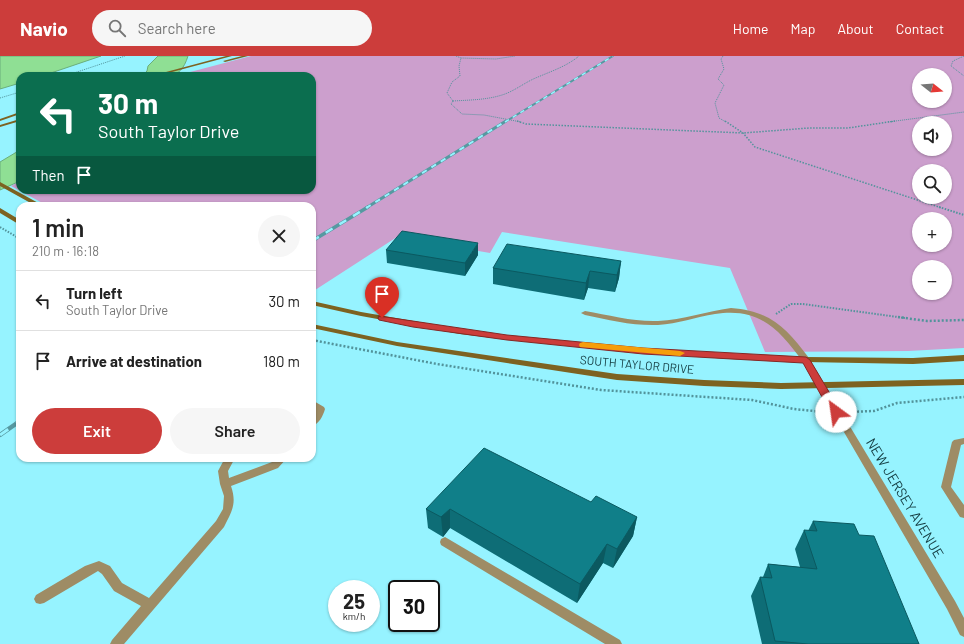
<!DOCTYPE html>
<html lang="en">
<head>
<meta charset="utf-8">
<style>
  body { margin:0; font-family:Barlow,sans-serif; background:#f6f6f6; color:#222; height:100vh; display:flex; flex-direction:column; font-size:15px; white-space:nowrap }
  * { box-sizing:border-box; margin:0 }
  p { font-size:13px; color:#767676 }
  .icon { flex:none; width:22px; height:22px; fill:none; stroke:currentColor; stroke-width:2; stroke-linecap:round; stroke-linejoin:round }
  .map { position:relative; flex:1; overflow:hidden }
  .details { position:absolute; left:16px; top:146px; width:300px; height:260px; display:flex; flex-direction:column; background:#fff; border-radius:12px; box-shadow:0 1px 3px #0004 }
  .details>* { flex:none }
  .hud { position:absolute; left:16px; top:16px; width:300px; height:122px; border-radius:12px; box-shadow:0 1px 3px #0004; background:#0b6e4f; color:#fff; overflow:hidden }
  .needle { width:26px; rotate:107deg }
  .tools { position:absolute; left:912px; top:12px; display:grid; gap:8px }
  .tools a { display:grid; place-items:center; width:40px; height:40px; border-radius:50%; background:#fff; box-shadow:0 1px 3px #0004; font-size:20px }
  .speed { position:absolute; left:328px; top:524px; display:flex; gap:8px; font-size:20px; font-weight:700; text-align:center }
  .speed>* { display:grid; place-content:center; width:52px; height:52px; border-radius:50%; background:#fff; box-shadow:0 1px 3px #0004; line-height:1 }
  .speed small { font-size:10px; font-weight:400 }
  .speed .limit { border:2px solid #111; border-radius:6px; background:#fff; color:#111 }
  .pin { position:absolute; display:grid; place-items:center; width:34px; height:34px; color:#fff; margin:-41px -17px; border-radius:50% 50% 50% 0; rotate:-45deg; box-shadow:0 0 4px #0007 }
  .pin .icon { rotate:45deg }
  .me { position:absolute; width:44px; margin:-22px; rotate:329deg; stroke-linejoin:round; filter:drop-shadow(0 0 3px #0008) }
  .turn { display:flex; align-items:center; gap:14px; height:84px; padding:0 16px; font-size:18px }
  .turn .icon { width:52px; height:52px; stroke-width:2.5 }
  .turn b { display:block; font-size:28px; line-height:34px }
  .then { display:flex; align-items:center; height:38px; padding:0 16px; background:#0003; gap:8px; font-size:15px }
  .round { display:grid; place-items:center; flex:none; width:42px; height:42px; border-radius:21px; background:#f6f6f6 }
  .head { display:flex; align-items:center; justify-content:space-between; height:68px; padding:0 16px }
  h1 { font-size:24px; font-weight:600; line-height:30px }
  .primary-button { display:flex; gap:8px; margin-top:auto; padding:8px 16px }
  .primary-button a { flex:1; height:46px; border-radius:24px; background:#cc3d3b; color:#fff; font-size:16px; font-weight:600; line-height:46px; text-align:center }
  .primary-button a+a { background:#f6f6f6; color:#222 }
  ul { padding:0; list-style:none }
  li { display:flex; align-items:center; gap:12px; height:60px; padding:0 16px; border-top:1px solid #e0e0e0 }
  li div { flex:1 }
  li b { display:block; font-size:15px }
  li em { font-style:normal }
  header { display:flex; align-items:center; gap:24px; box-sizing:border-box; height:56px; padding:0 20px; background:#cc3d3b; color:#fff }
  header strong { font-size:19px }
  nav { display:flex; gap:22px; margin-inline-start:auto; font-size:14px }
  .search { width:280px; height:36px; background:#f6f6f6; display:flex; align-items:center; gap:10px; box-sizing:border-box; padding:0 14px; border-radius:22px; color:#767676; font-size:15px }
  .map>svg:first-child { display:block }
</style>
</head>
<body>
<header>
<strong>Navio</strong>
<div class="search"><svg class="icon" aria-label="search" viewBox="0 0 24 24"><circle cx="10" cy="10" r="6"/><path d="M15 15l6 6"/></svg>Search here</div>
<nav><a>Home</a><a>Map</a><a>About</a><a>Contact</a></nav>
</header>
<div class="map">
<svg width="964" height="588" viewBox="0 0 964 588">
  <rect width="100%" height="100%" fill="#96f3ff"/>
  <path fill="#cc9fcd" fill-rule="evenodd" d="M 251,0 L 964,0 L 964,292 L 908,295 L 765,296 L 730,212 L 502,176 L 490,197 L 397,181 L 312,236 L 312,150 L 48,150 L 11,130 L 20,125 L 20,134 L 312,134 L 312,20 L 175,20 ZM 919,19 L 945,19 L 945,45 L 919,45 ZM 919,67 L 945,67 L 945,93 L 919,93 ZM 919,115 L 945,115 L 945,141 L 919,141 ZM 919,163 L 945,163 L 945,189 L 919,189 ZM 919,211 L 945,211 L 945,237 L 919,237 Z"/>
  <path fill="#8fdf94" stroke="#6aae7b" d="M 0,0 L 101,0 L 42,20 L 20,20 L 20,27 L 0,33 Z
    M 158,0 L 188,0 C 180,26 165,20 142,20 L 147,15 L 148,10 Z
    M 20,94 L 20,125 L 0,134 L 0,106 Z"/>
  <g fill="none" stroke-linecap="round" stroke-linejoin="round">
    <path stroke="#52939b" stroke-width="1" stroke-dasharray="1 1" stroke-linecap="butt" d="M 456,0 L 461,2
      M 723,0 L 721,3 L 724,13 L 718,23 L 724,29 L 715,47 L 719,62 L 726,66
      M 964,0 L 953,5 L 951,10 L 964,20
      M 65,20 L 125,0
      M 0,42 L 20,36
      M 453,45 L 451,48 L 462,58 L 484,59 L 521,66
      M 453,45 C 469,44 486,44 502,39 C 515,35 525,26 538,21 C 552,15 567,10 579,0
      M 453,45 L 447,37 L 452,26 L 460,20 L 459,10 L 461,2 L 496,3 L 515,0
      M 888,66 L 964,56"/>
    <path stroke="#52939b" stroke-width="1.5" stroke-dasharray="1.5 1.5" stroke-linecap="butt" d="M 517,65 L 526,68 L 743,77 L 809,72 L 848,72 L 895,65
      M 725,65 L 743,77 L 755,91 L 942,152"/>
    <path stroke="#52939b" stroke-width="2" stroke-dasharray="1.5 1.5" stroke-linecap="butt" d="M 939,151 L 964,159
      M 0,171 L 20,183
      M 776,258 L 791,248 L 803,248 L 905,262"/>
    <path stroke="#52939b" stroke-width="2.5" stroke-dasharray="2 2" stroke-linecap="butt" d="M 898,261 L 927,265 L 964,264
      M 312,284 L 437,308 L 601,334 L 752,344 L 794,353 L 824,356
      M 849,356 L 874,355 L 897,347 L 964,341"/>
    <path fill="#9e8c65" fill-rule="evenodd" d="M 731,252 C 771,255 786,272 809,302 L 810,304 L 809,306 L 803,306 C 779,273 759,251 715,258 C 696,261 678,268 658,269 C 633,270 609,264 585,259 L 581,257 L 585,255 C 609,259 634,266 658,265 C 683,264 707,255 731,252 Z
      M 312,344 L 324,351 L 325,353 C 323,360 319,368 312,370 L 312,361 L 316,354 L 312,351 Z
      M 964,382 L 964,388 L 961,389 L 951,431 L 964,449 L 964,462 L 960,461 L 941,431 L 952,386 L 954,384 Z
      M 225,402 L 235,402 L 228,415 L 229,422 L 272,406 L 276,402 L 287,402 L 278,412 L 231,430 C 237,448 232,455 224,471 L 124,588 L 110,588 L 112,584 L 141,550 L 114,535 L 102,518 L 98,515 L 44,547 L 40,548 L 36,547 L 34,543 L 36,539 L 85,510 L 99,505 L 110,510 L 122,527 L 149,542 L 216,465 L 223,453 L 224,440 L 220,428 L 218,415 Z
      M 445,481 L 620,584 L 622,588 L 605,588 L 441,489 L 440,486 L 441,483 Z"/>
    <path fill="#9e8c65" fill-rule="evenodd" d="M 806,301 L 810,304 L 955,545 L 964,562 L 964,581 L 960,579 L 947,553 L 802,304 Z"/>
    <path fill="#7d6221" fill-rule="evenodd" d="M 226,0 L 232,0 L 157,20 L 151,20 Z
      M 242,0 L 248,0 L 225,6 L 223,5 Z
      M 20,56 L 20,58 L 0,65 L 0,63 Z
      M 20,63 L 20,65 L 0,71 L 0,69 Z
      M 0,126 L 42,149 L 43,150 L 36,150 L 0,130 Z
      M 0,152 L 20,164 L 20,169 L 0,157 Z
      M 312,245 L 361,256 L 460,273 L 510,280 L 610,290 L 729,298 L 805,301 L 913,302 L 964,299 L 964,305 L 913,308 L 805,306 L 729,303 L 610,294 L 510,284 L 460,278 L 361,260 L 312,249 Z
      M 312,268 L 397,286 L 617,318 L 704,324 L 781,327 L 964,323 L 964,329 L 781,333 L 704,330 L 617,324 L 397,290 L 312,272 Z"/>
    <defs>
      <path id="rail-far3" d="M 505,66 L 613,0"/>
      <path id="rail-far2" d="M 366,152 L 506,65"/>
      <path id="rail-far1" d="M 312,185 L 368,151"/>
      <path id="rail" d="M 0,379 L 20,365"/>
    </defs>
    <use href="#rail-far3" stroke="#5699a1" stroke-width="2"/>
    <use href="#rail-far2" stroke="#5699a1" stroke-width="3"/>
    <use href="#rail-far1" stroke="#5699a1" stroke-width="3.5"/>
    <use href="#rail" stroke="#5699a1" stroke-width="4.5"/>
    <use href="#rail-far3" stroke="#96f3ff" stroke-width="1.5" stroke-dasharray="4.5" stroke-linecap="butt"/>
    <use href="#rail-far2" stroke="#96f3ff" stroke-width="2" stroke-dasharray="5.5" stroke-linecap="butt"/>
    <use href="#rail-far1" stroke="#96f3ff" stroke-width="2.5" stroke-dasharray="8" stroke-linecap="butt"/>
    <use href="#rail" stroke="#96f3ff" stroke-width="3" stroke-dasharray="10" stroke-linecap="butt"/>
  </g>
  <path fill="#0e6d76" d="M 386,194 L 478,199 L 465,220 L 387,207 Z
    M 621,205 L 619,222 L 615,236 L 588,232 L 584,244 L 493,228 L 493,212 Z
    M 591,446 L 637,461 L 633,480 L 613,512 L 603,507 L 577,547 L 450,472 L 443,481 L 428,472 L 426,453 Z
    M 813,465 L 859,479 L 919,588 L 762,588 L 751,540 L 760,521 L 763,521 L 768,508 L 800,511 L 795,493 L 804,474 L 808,475 Z"/>
  <path fill="#0b5960" d="M 478,187 L 478,199 L 465,220 L 465,207 Z
    M 621,205 L 619,222 L 615,236 L 617,219 Z
    M 590,215 L 588,232 L 584,244 L 586,227 Z
    M 450,453 L 450,472 L 443,481 L 441,461 Z
    M 637,461 L 633,480 L 613,512 L 617,493 Z
    M 607,488 L 603,507 L 577,547 L 580,528 Z"/>
  <path fill="#107f89" stroke="#0b5960" d="M 402,175 L 478,187 L 465,207 L 386,194 Z
    M 507,188 L 621,205 L 617,219 L 590,215 L 586,227 L 493,212 Z
    M 484,392 L 591,446 L 596,440 L 637,461 L 617,493 L 607,488 L 580,528 L 450,453 L 441,461 L 426,453 Z
    M 813,465 L 854,468 L 859,479 L 874,480 L 919,588 L 808,588 L 775,585 L 760,521 L 772,522 L 768,508 L 817,513 L 804,474 L 817,475 Z"/>
  <path fill="#cc3d3b" stroke="#852826" d="M 379,260 L 507,279 L 643,292 L 806,301 L 810,304 L 841,356 L 836,360 L 832,359 L 803,307 L 643,298 L 507,284 L 413,271 L 379,264 L 378,262 Z"/>
  <path fill="#f59e0b" d="M 583,286 L 680,295 L 685,297 L 680,300 L 580,291 L 579,289 L 580,287 Z"/>
  <g text-anchor="middle" stroke-width="4" stroke-linejoin="round" paint-order="stroke">
    <g font-size="12" fill="#143c41" stroke="#96f3ff">
      <text transform="translate(637 309) rotate(5)" y="4">SOUTH TAYLOR DRIVE</text>
    </g>
    <g font-size="14" fill="#143c41" stroke="#96f3ff">
      <text transform="translate(905 442) rotate(59)" y="5">NEW JERSEY AVENUE</text>
    </g>
  </g>
</svg>
<div class="tools">
<a><svg class="needle" viewBox="-14 -14 28 28"><path d="M0-13l5 13h-10z" fill="#e53935"/><path d="M0 13l5-13h-10z" fill="#767676"/></svg></a>
<a><svg class="icon" aria-label="sound" viewBox="0 0 24 24"><path d="M4 9h4l5-4v14l-5-4H4zM17 9q2 3 0 6"/></svg></a>
<a><svg class="icon" aria-label="search" viewBox="0 0 24 24"><circle cx="10" cy="10" r="6"/><path d="M15 15l6 6"/></svg></a>
<a>+</a>
<a>−</a>
</div>
<div class="speed"><div>25<small>km/h</small></div><div class="limit">30</div></div>
<div class="pin" style="left:382px;top:262px;background:#d93025"><svg class="icon" aria-label="arrive" viewBox="0 0 24 24"><path d="M6 21V4h12l-3 4 3 4H6"/></svg></div>
<svg class="me" style="left:836px;top:356px" viewBox="-20 -20 40 40"><circle r="19" fill="#fff"/><path d="M0-13L10 11 0 6-10 11z" fill="#cc3d3b"/></svg>
<div class="hud">
<div class="turn"><svg class="icon" aria-label="left" viewBox="0 0 24 24"><path d="M17 20v-9H6M10 6l-5 5 5 5"/></svg><div><b>30 m</b>South Taylor Drive</div></div>
<div class="then">Then<svg class="icon" aria-label="arrive" viewBox="0 0 24 24"><path d="M6 21V4h12l-3 4 3 4H6"/></svg></div>
</div>
<section class="details">
<div class="head"><div><h1>1 min</h1><p>210 m · 16:18</p></div><a class="round"><svg class="icon" aria-label="close" viewBox="0 0 24 24"><path d="M6 6l12 12M18 6L6 18"/></svg></a></div>
<ul>
<li><svg class="icon" aria-label="left" viewBox="0 0 24 24"><path d="M17 20v-9H6M10 6l-5 5 5 5"/></svg><div><b>Turn left</b><p>South Taylor Drive</p></div><em>30 m</em></li>
<li><svg class="icon" aria-label="arrive" viewBox="0 0 24 24"><path d="M6 21V4h12l-3 4 3 4H6"/></svg><div><b>Arrive at destination</b></div><em>180 m</em></li>
</ul>
<div class="primary-button"><a>Exit</a><a>Share</a></div>
</section>
</div>
</body>
</html>
